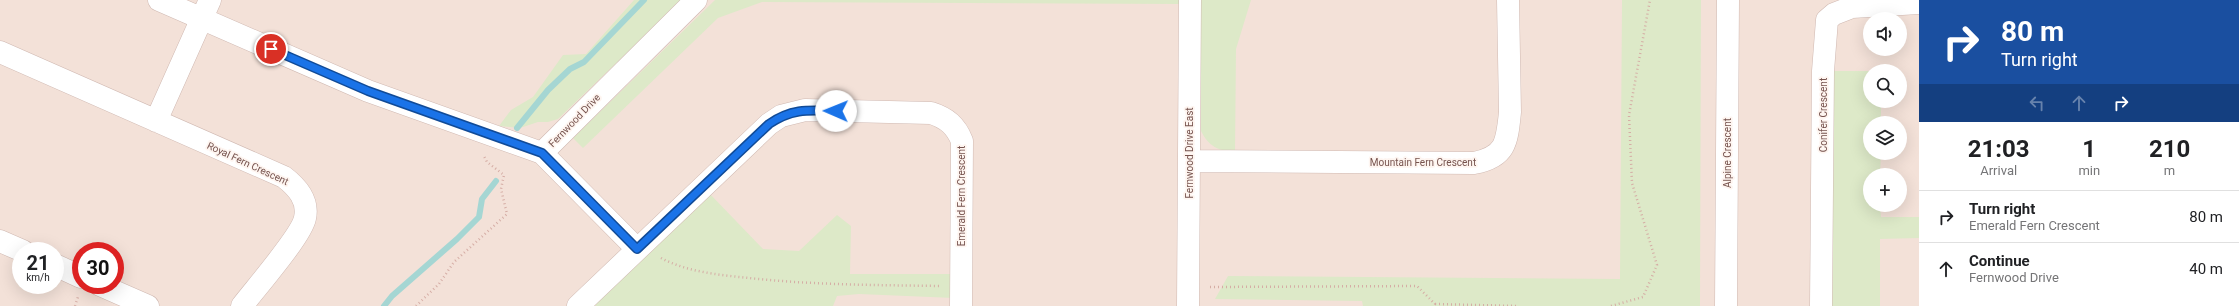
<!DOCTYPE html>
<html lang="en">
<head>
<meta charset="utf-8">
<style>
  body { margin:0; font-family:Roboto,sans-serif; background:#f6f6f6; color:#202124; height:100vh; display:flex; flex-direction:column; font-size:15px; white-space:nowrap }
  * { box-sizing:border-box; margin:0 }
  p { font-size:13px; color:#757577 }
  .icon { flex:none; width:22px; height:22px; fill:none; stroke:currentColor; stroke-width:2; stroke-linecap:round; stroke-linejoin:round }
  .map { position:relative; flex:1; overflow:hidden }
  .drawer { display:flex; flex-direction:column; background:#fff; width:320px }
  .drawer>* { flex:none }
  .top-card { background:#1a4fa0; color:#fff; overflow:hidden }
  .controls { position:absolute; left:1863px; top:12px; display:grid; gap:8px }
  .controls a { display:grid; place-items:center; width:44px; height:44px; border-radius:50%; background:#fff; box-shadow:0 4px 16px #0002; font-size:20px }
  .speed { position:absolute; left:12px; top:242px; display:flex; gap:8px; font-size:20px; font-weight:700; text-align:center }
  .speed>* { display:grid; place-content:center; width:52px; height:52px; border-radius:50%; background:#fff; box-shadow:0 4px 16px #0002; line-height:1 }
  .speed small { font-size:10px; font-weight:400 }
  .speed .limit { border:6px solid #d22; background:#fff; color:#111 }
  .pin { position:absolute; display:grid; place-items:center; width:34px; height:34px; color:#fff; margin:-17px; border:2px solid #fff; border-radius:50%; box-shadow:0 1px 4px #0007 }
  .me { position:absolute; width:44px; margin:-22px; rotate:271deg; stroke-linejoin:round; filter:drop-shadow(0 0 3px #0008) }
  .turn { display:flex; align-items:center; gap:14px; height:84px; padding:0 16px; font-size:18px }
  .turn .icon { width:52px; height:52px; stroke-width:2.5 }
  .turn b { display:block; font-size:28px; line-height:34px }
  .lanes { display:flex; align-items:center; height:38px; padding:0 16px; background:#0003; justify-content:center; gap:20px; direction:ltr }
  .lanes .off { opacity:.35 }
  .eta { display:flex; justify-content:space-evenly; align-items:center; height:68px; text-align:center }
  .eta b { font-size:24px; font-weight:700; line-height:28px }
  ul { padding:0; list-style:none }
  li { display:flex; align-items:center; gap:12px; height:52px; padding:0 16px; border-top:1px solid #e0e0e0 }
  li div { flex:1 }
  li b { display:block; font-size:15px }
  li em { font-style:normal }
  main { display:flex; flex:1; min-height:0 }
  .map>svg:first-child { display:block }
</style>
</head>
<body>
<main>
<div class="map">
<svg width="1919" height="306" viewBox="0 0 1919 306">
  <rect width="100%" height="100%" fill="#fcf1ea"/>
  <path fill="#f3e1d8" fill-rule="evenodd" d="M 0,0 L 1919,0 L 1919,306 L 0,306 ZM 1870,19 L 1900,19 L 1900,49 L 1870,49 ZM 1870,71 L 1900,71 L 1900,101 L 1870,101 ZM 1870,123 L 1900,123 L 1900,153 L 1870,153 ZM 1870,175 L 1900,175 L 1900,205 L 1870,205 ZM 21,251 L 55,251 L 55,285 L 21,285 ZM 81,251 L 115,251 L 115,285 L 81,285 Z"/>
  <path fill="#dde9c8" d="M 634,0 L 682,0 L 558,119 L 548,122 L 538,122 L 520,128 L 499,126 L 511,110 L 533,97 L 563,55 L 586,54 Z
    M 715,0 L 1181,0 L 1181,4 L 762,2 L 718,18 L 583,148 L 573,138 Z
    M 1201,0 L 1251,0 L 1236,49 L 1235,153 C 1218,150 1209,147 1201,131 Z
    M 1622,0 L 1701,0 L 1700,306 L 1363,306 L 1362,301 L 1215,299 L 1228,276 L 1620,279 Z
    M 1831,71 L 1881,71 L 1870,71 L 1870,101 L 1881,101 L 1881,123 L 1870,123 L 1870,153 L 1881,153 L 1880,175 L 1870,175 L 1870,205 L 1880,205 L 1881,217 L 1919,217 L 1919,238 L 1880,239 L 1880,306 L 1830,306 Z
    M 709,193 L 763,249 L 799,251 L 837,215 L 851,226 L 850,274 L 954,274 L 954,298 L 859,294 L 837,296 L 833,306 L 596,306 L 594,304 Z"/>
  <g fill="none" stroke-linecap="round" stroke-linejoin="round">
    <path stroke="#a5d6d3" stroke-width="6" d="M 517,128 L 548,90 L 570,69 L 584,62 L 644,0
      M 384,306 L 392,296 L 457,239 L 479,217 L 482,199 L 496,181"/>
    <defs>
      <path id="minor" d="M 159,0 L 368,91 L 542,153 L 637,249
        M 0,52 L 284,177 C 297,187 309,200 305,218 C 302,235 255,289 242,306
        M 156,121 L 210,0
        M 542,153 L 696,0
        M 1189,161 L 1474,163 C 1506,157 1507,142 1510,112 L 1508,0
        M 0,241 L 23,251
        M 55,265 L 81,277
        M 100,285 L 148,306
        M 578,306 L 769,124 L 781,116 L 805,110 L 931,113 C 947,118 956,126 962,141 L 961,306
        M 1188,306 L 1190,0
        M 1726,306 L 1728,0
        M 1821,306 L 1823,71 L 1827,20 L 1834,14 L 1852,7 L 1919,3"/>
    </defs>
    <use href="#minor" stroke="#d0b9b2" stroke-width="23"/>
    <path stroke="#d5ada5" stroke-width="2.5" stroke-dasharray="1 3" stroke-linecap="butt" d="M 661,258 C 687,272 720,275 749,278 C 813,285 876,285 941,286
      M 1210,287 L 1417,286 L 1435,304 L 1433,306
      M 1435,304 L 1518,306
      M 75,306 L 78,297
      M 416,306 L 439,284 L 454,262 L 507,214 L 501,189 L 504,175 L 487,162 L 484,156
      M 1611,306 L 1643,297 L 1657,265 L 1632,183 L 1629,115 L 1650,0"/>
    <use href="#minor" stroke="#fff" stroke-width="22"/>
  </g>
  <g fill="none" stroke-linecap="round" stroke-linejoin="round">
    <defs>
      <path id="route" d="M 271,49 L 368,91 L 542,153 L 637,249 L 769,124 C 792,108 809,110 836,111"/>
    </defs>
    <use href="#route" stroke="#114b97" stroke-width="10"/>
    <use href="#route" stroke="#1a73e8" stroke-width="7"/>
  </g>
  <g text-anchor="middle" stroke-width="3.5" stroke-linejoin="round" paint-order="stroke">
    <g font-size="10" fill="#76534e" stroke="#fef5f0">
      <text transform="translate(1823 115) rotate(-90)" y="4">Conifer Crescent</text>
      <text transform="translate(574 120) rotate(-46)" y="4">Fernwood Drive</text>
      <text transform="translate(1189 153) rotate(-90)" y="4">Fernwood Drive East</text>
      <text transform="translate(1727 153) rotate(-90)" y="4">Alpine Crescent</text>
      <text x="1423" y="166">Mountain Fern Crescent</text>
      <text transform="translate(248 163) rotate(25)" y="4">Royal Fern Crescent</text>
      <text transform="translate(961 196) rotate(-90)" y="4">Emerald Fern Crescent</text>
    </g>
  </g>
</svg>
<div class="controls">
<a><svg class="icon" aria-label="sound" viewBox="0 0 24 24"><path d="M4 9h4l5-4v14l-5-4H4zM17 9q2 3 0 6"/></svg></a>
<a><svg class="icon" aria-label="search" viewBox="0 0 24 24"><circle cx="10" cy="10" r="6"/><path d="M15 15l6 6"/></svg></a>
<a><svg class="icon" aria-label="layers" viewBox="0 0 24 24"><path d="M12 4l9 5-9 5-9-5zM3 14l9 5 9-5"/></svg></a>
<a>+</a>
</div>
<div class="speed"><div>21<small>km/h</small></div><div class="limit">30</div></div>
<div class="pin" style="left:271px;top:49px;background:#d93025"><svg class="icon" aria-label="arrive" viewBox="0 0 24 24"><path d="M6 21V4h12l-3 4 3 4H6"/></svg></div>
<svg class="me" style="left:836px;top:111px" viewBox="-20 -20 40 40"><circle r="19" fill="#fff"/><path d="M0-13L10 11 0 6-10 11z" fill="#1a73e8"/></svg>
</div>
<section class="drawer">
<div class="top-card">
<div class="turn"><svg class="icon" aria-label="right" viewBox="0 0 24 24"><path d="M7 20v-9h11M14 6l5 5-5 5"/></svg><div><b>80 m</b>Turn right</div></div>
<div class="lanes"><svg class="icon off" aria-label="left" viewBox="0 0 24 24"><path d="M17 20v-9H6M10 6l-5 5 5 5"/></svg><svg class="icon off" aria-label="ahead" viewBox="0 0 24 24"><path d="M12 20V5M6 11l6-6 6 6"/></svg><svg class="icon" aria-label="right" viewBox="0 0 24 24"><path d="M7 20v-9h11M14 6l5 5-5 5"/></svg></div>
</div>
<div class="eta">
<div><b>21:03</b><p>Arrival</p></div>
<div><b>1</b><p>min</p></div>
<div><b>210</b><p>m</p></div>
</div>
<ul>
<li><svg class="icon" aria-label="right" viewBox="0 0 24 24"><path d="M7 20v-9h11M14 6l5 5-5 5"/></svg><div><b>Turn right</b><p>Emerald Fern Crescent</p></div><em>80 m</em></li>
<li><svg class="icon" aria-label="ahead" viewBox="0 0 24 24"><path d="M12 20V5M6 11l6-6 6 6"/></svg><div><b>Continue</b><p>Fernwood Drive</p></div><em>40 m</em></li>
</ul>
</section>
</main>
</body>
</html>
